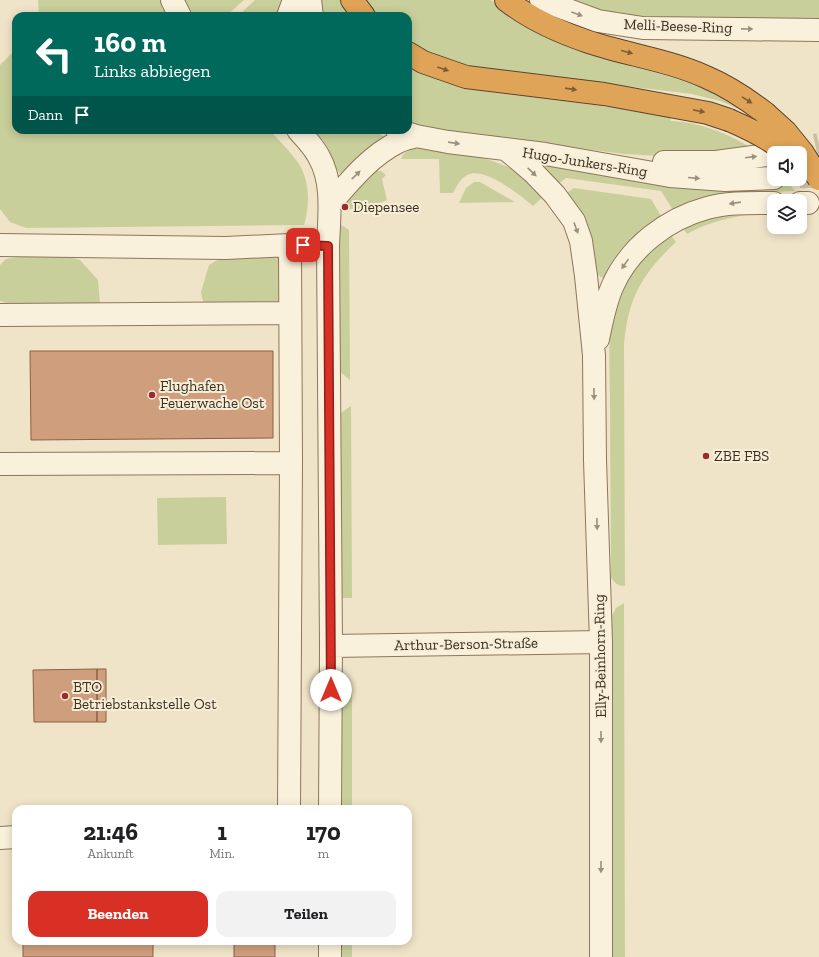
<!DOCTYPE html>
<html lang="de">
<head>
<meta charset="utf-8">
<style>
  body { margin:0; font-family:"Zilla Slab",serif; background:#f2f2f2; color:#202124; height:100vh; display:flex; flex-direction:column; font-size:15px; white-space:nowrap }
  * { box-sizing:border-box; margin:0 }
  p { font-size:13px; color:#757577 }
  .icon { flex:none; width:22px; height:22px; fill:none; stroke:currentColor; stroke-width:2; stroke-linecap:round; stroke-linejoin:round }
  .map { position:relative; flex:1; overflow:hidden }
  .side { position:absolute; left:12px; top:805px; width:400px; height:140px; display:flex; flex-direction:column; background:#fff; border-radius:12px; box-shadow:0 2px 10px #0003 }
  .side>* { flex:none }
  .top-card { position:absolute; left:12px; top:12px; width:400px; height:122px; border-radius:12px; box-shadow:0 2px 10px #0003; background:#00695c; color:#fff; overflow:hidden }
  .controls { position:absolute; left:767px; top:146px; display:grid; gap:8px }
  .controls a { display:grid; place-items:center; width:40px; height:40px; border-radius:8px; background:#fff; box-shadow:0 2px 10px #0003; font-size:20px }
  .pin { position:absolute; display:grid; place-items:center; width:34px; height:34px; color:#fff; margin:-17px; border-radius:8px; box-shadow:0 2px 6px #0006 }
  .me { position:absolute; width:44px; margin:-22px; rotate:0deg; stroke-linejoin:round; filter:drop-shadow(0 0 3px #0008) }
  .turn { display:flex; align-items:center; gap:14px; height:84px; padding:0 16px; font-size:18px }
  .turn .icon { width:52px; height:52px; stroke-width:2.5 }
  .turn b { display:block; font-size:28px; line-height:34px }
  .then { display:flex; align-items:center; height:38px; padding:0 16px; background:#0003; gap:8px; font-size:15px }
  .eta { display:flex; justify-content:space-evenly; align-items:center; height:68px; text-align:center }
  .eta b { font-size:24px; font-weight:800; line-height:28px }
  .primary-button { display:flex; gap:8px; margin-top:auto; padding:8px 16px }
  .primary-button a { flex:1; height:46px; border-radius:12px; background:#d93025; color:#fff; font-size:16px; font-weight:800; line-height:46px; text-align:center }
  .primary-button a+a { background:#f2f2f2; color:#202124 }
  .map>svg:first-child { display:block }
</style>
</head>
<body>
<div class="map">
<svg width="819" height="957" viewBox="0 0 819 957">
  <rect width="100%" height="100%" fill="#f0e4c8"/>
  <path fill="#c9cf9b" d="M 38,0 L 160,0 L 167,16 L 39,16 Z
    M 181,0 L 244,0 L 226,16 L 190,16 Z
    M 255,0 L 284,0 L 276,16 L 238,16 Z
    M 320,0 L 340,0 L 350,16 L 321,16 Z
    M 366,0 L 491,0 L 517,20 L 577,48 L 700,86 L 729,101 L 746,112 L 720,101 L 692,94 C 647,89 602,83 557,78 C 506,72 451,71 408,42 L 408,16 L 377,16 Z
    M 566,0 L 819,0 L 819,20 L 643,19 L 601,14 Z
    M 16,49 L 16,130 L 270,130 C 279,141 291,152 299,164 C 310,182 310,205 304,225 L 26,228 L 10,222 L 0,209 L 0,65 Z
    M 408,67 L 433,77 L 477,88 L 670,116 L 671,121 C 698,122 725,132 748,146 L 749,152 L 681,157 L 624,154 L 438,130 L 408,123 Z
    M 310,130 L 372,130 L 387,138 L 344,174 L 339,173 L 337,169 L 330,154 Z
    M 419,148 C 450,153 495,155 521,175 C 530,181 537,188 545,195 L 533,206 C 520,195 484,166 467,175 C 460,179 457,186 453,193 L 440,193 L 439,159 L 401,159 C 404,150 411,150 419,148 Z
    M 540,164 L 720,185 L 791,186 L 795,191 C 757,193 707,191 673,210 L 661,191 L 566,178 L 558,184 Z
    M 375,171 L 381,171 L 386,175 L 382,179 L 387,200 L 365,209 L 340,209 L 344,200 L 370,173 Z
    M 474,182 L 480,182 L 515,202 L 459,203 L 466,188 Z
    M 574,188 L 651,199 L 661,216 C 638,232 612,251 604,279 L 595,273 L 565,194 Z
    M 746,215 C 725,219 706,223 687,234 L 683,228 L 719,216 Z
    M 338,223 L 349,230 L 350,380 L 339,371 Z
    M 670,234 L 676,242 C 642,274 628,298 624,345 L 625,586 C 618,586 615,583 611,578 C 611,520 610,463 610,405 C 610,373 606,329 617,299 C 628,270 647,253 670,234 Z
    M 226,255 L 275,255 L 281,261 L 281,301 L 203,302 L 201,292 L 209,265 Z
    M 24,256 L 66,256 L 80,260 L 98,280 L 100,304 L 12,305 L 0,301 L 0,265 L 6,259 Z
    M 351,406 L 352,598 L 341,598 L 338,415 Z
    M 226,497 L 227,544 L 158,545 L 157,498 Z
    M 624,603 L 625,957 L 612,957 L 611,617 L 616,608 Z
    M 352,690 L 352,809 L 339,809 L 340,691 Z
    M 340,941 L 352,941 L 352,957 L 341,957 Z"/>
  <path fill="#cf9f7d" stroke="#8d5f41" d="M 30,351 L 273,351 L 273,438 L 31,440 Z
    M 97,669 L 97,722 L 34,722 L 33,670 Z
    M 97,669 L 106,669 L 106,722 L 97,722 Z
    M 23,941 L 275,941 L 275,957 L 234,957 L 234,944 L 153,944 L 153,957 L 23,957 Z"/>
  <g fill="none" stroke-linecap="round" stroke-linejoin="round">
    <path stroke="#ccc0a6" stroke-width="22" stroke-dasharray="22 11" stroke-linecap="butt" d="M 783,152 L 819,144
      M 800,177 L 819,177"/>
    <defs>
      <path id="minor" d="M 172,0 L 180,16
        M 310,0 L 312,16
        M 541,0 L 598,21 L 643,28 L 819,30
        M 288,16 L 294,0
        M 298,130 C 306,139 314,147 319,157 C 334,183 329,217 328,246 L 331,646 L 330,809
        M 397,130 L 416,136 L 448,142 L 545,154 L 670,176 L 725,180 L 774,178
        M 507,150 L 533,172 L 555,195 L 574,221 L 581,241 L 586,276 L 594,355 L 595,460 L 601,642 L 601,957
        M 664,162 L 716,162 L 766,155
        M 800,203 L 808,203
        M 330,204 C 350,181 370,156 398,142 C 403,139 410,138 416,136
        M 0,245 L 226,248 L 290,245 L 328,246
        M 0,315 L 290,313
        M 598,339 C 602,321 605,302 613,285 C 630,247 667,219 707,208 C 728,202 752,203 774,203
        M 0,464 L 291,463
        M 331,646 L 601,642
        M 289,809 L 291,463 L 290,245
        M 0,838 L 16,837
        M 330,941 L 330,957"/>
      <path id="highway" d="M 352,0 L 364,16
        M 506,0 C 529,18 562,33 589,42 C 628,55 668,60 706,77 C 727,86 747,99 765,113
        M 408,53 L 423,62 L 466,77 L 604,94 L 708,113 L 729,120"/>
    </defs>
    <use href="#minor" stroke="#8d765c" stroke-width="24"/>
    <use href="#highway" stroke="#5b4430" stroke-width="24"/>
    <use href="#minor" stroke="#faf1dc" stroke-width="22"/>
    <use href="#highway" stroke="#e0a458" stroke-width="22"/>
    <defs>
      <path id="highway-bridge" d="M 765,113 L 786,132 L 803,153 L 819,179
        M 729,120 C 750,129 770,139 788,153"/>
    </defs>
    <use href="#highway-bridge" stroke="#5b4430" stroke-width="24" stroke-linecap="butt"/>
    <use href="#highway-bridge" stroke="#e0a458" stroke-width="22"/>
  </g>
  <defs><path id="oneway-solid" d="M-6-.8H1V-3.2L6.5 0L1 3.2V.8H-6Z"/></defs>
  <g fill="#9c907e">
    <use href="#oneway-solid" transform="translate(577 14) rotate(20)"/>
    <use href="#oneway-solid" transform="translate(747 29) rotate(1)"/>
    <use href="#oneway-solid" transform="translate(454 143) rotate(8)"/>
    <use href="#oneway-solid" transform="translate(751 157) rotate(-7)"/>
    <use href="#oneway-solid" transform="translate(532 172) rotate(43)"/>
    <use href="#oneway-solid" transform="translate(356 175) rotate(-44)"/>
    <use href="#oneway-solid" transform="translate(694 178) rotate(5)"/>
    <use href="#oneway-solid" transform="translate(735 203) rotate(172)"/>
    <use href="#oneway-solid" transform="translate(576 228) rotate(70)"/>
    <use href="#oneway-solid" transform="translate(625 264) rotate(125)"/>
    <use href="#oneway-solid" transform="translate(594 394) rotate(89)"/>
    <use href="#oneway-solid" transform="translate(597 524) rotate(89)"/>
    <use href="#oneway-solid" transform="translate(601 737) rotate(90)"/>
    <use href="#oneway-solid" transform="translate(601 867) rotate(90)"/>
  </g>
  <g fill="#7e5d36">
    <use href="#oneway-solid" transform="translate(627 52) rotate(15)"/>
    <use href="#oneway-solid" transform="translate(443 69) rotate(19)"/>
    <use href="#oneway-solid" transform="translate(571 89) rotate(8)"/>
    <use href="#oneway-solid" transform="translate(747 100) rotate(32)"/>
    <use href="#oneway-solid" transform="translate(699 111) rotate(11)"/>
  </g>
  <g fill="none" stroke-linecap="round" stroke-linejoin="round">
    <defs>
      <path id="route" d="M 303,245 L 328,246 L 331,690"/>
    </defs>
    <use href="#route" stroke="#8d1f18" stroke-width="10"/>
    <use href="#route" stroke="#d93025" stroke-width="7"/>
  </g>
  <g fill="#9e2a2b" stroke="#f7eed8" stroke-width="1.5">
    <circle cx="345" cy="207" r="4"/>
    <circle cx="152" cy="395" r="4"/>
    <circle cx="706" cy="456" r="4"/>
    <circle cx="65" cy="696" r="4"/>
  </g>
  <g text-anchor="middle" stroke-width="4" stroke-linejoin="round" paint-order="stroke">
    <g font-size="15" fill="#3d2e20" stroke="#f7eed8">
      <text transform="translate(678 26) rotate(2)" y="5">Melli-Beese-Ring</text>
      <text transform="translate(585 162) rotate(9)" y="5">Hugo-Junkers-Ring</text>
      <text transform="translate(466 644) rotate(-1)" y="5">Arthur-Berson-Straße</text>
      <text transform="translate(600 656) rotate(-91)" y="5">Elly-Beinhorn-Ring</text>
    </g>
    <g font-size="15" fill="#3d2e20" stroke="#f7eed8" text-anchor="start">
      <text x="353" y="212">Diepensee</text>
      <text x="160" y="391">Flughafen<tspan x="160" dy="17">Feuerwache Ost</tspan></text>
      <text x="714" y="461">ZBE FBS</text>
      <text x="73" y="692">BTO<tspan x="73" dy="17">Betriebstankstelle Ost</tspan></text>
    </g>
  </g>
</svg>
<div class="controls">
<a><svg class="icon" aria-label="sound" viewBox="0 0 24 24"><path d="M4 9h4l5-4v14l-5-4H4zM17 9q2 3 0 6"/></svg></a>
<a><svg class="icon" aria-label="layers" viewBox="0 0 24 24"><path d="M12 4l9 5-9 5-9-5zM3 14l9 5 9-5"/></svg></a>
</div>
<div class="pin" style="left:303px;top:245px;background:#d93025"><svg class="icon" aria-label="arrive" viewBox="0 0 24 24"><path d="M6 21V4h12l-3 4 3 4H6"/></svg></div>
<svg class="me" style="left:331px;top:690px" viewBox="-20 -20 40 40"><circle r="19" fill="#fff"/><path d="M0-13L10 11 0 6-10 11z" fill="#d93025"/></svg>
<div class="top-card">
<div class="turn"><svg class="icon" aria-label="left" viewBox="0 0 24 24"><path d="M17 20v-9H6M10 6l-5 5 5 5"/></svg><div><b>160 m</b>Links abbiegen</div></div>
<div class="then">Dann<svg class="icon" aria-label="arrive" viewBox="0 0 24 24"><path d="M6 21V4h12l-3 4 3 4H6"/></svg></div>
</div>
<section class="side">
<div class="eta">
<div><b>21:46</b><p>Ankunft</p></div>
<div><b>1</b><p>Min.</p></div>
<div><b>170</b><p>m</p></div>
</div>
<div class="primary-button"><a>Beenden</a><a>Teilen</a></div>
</section>
</div>
</body>
</html>
